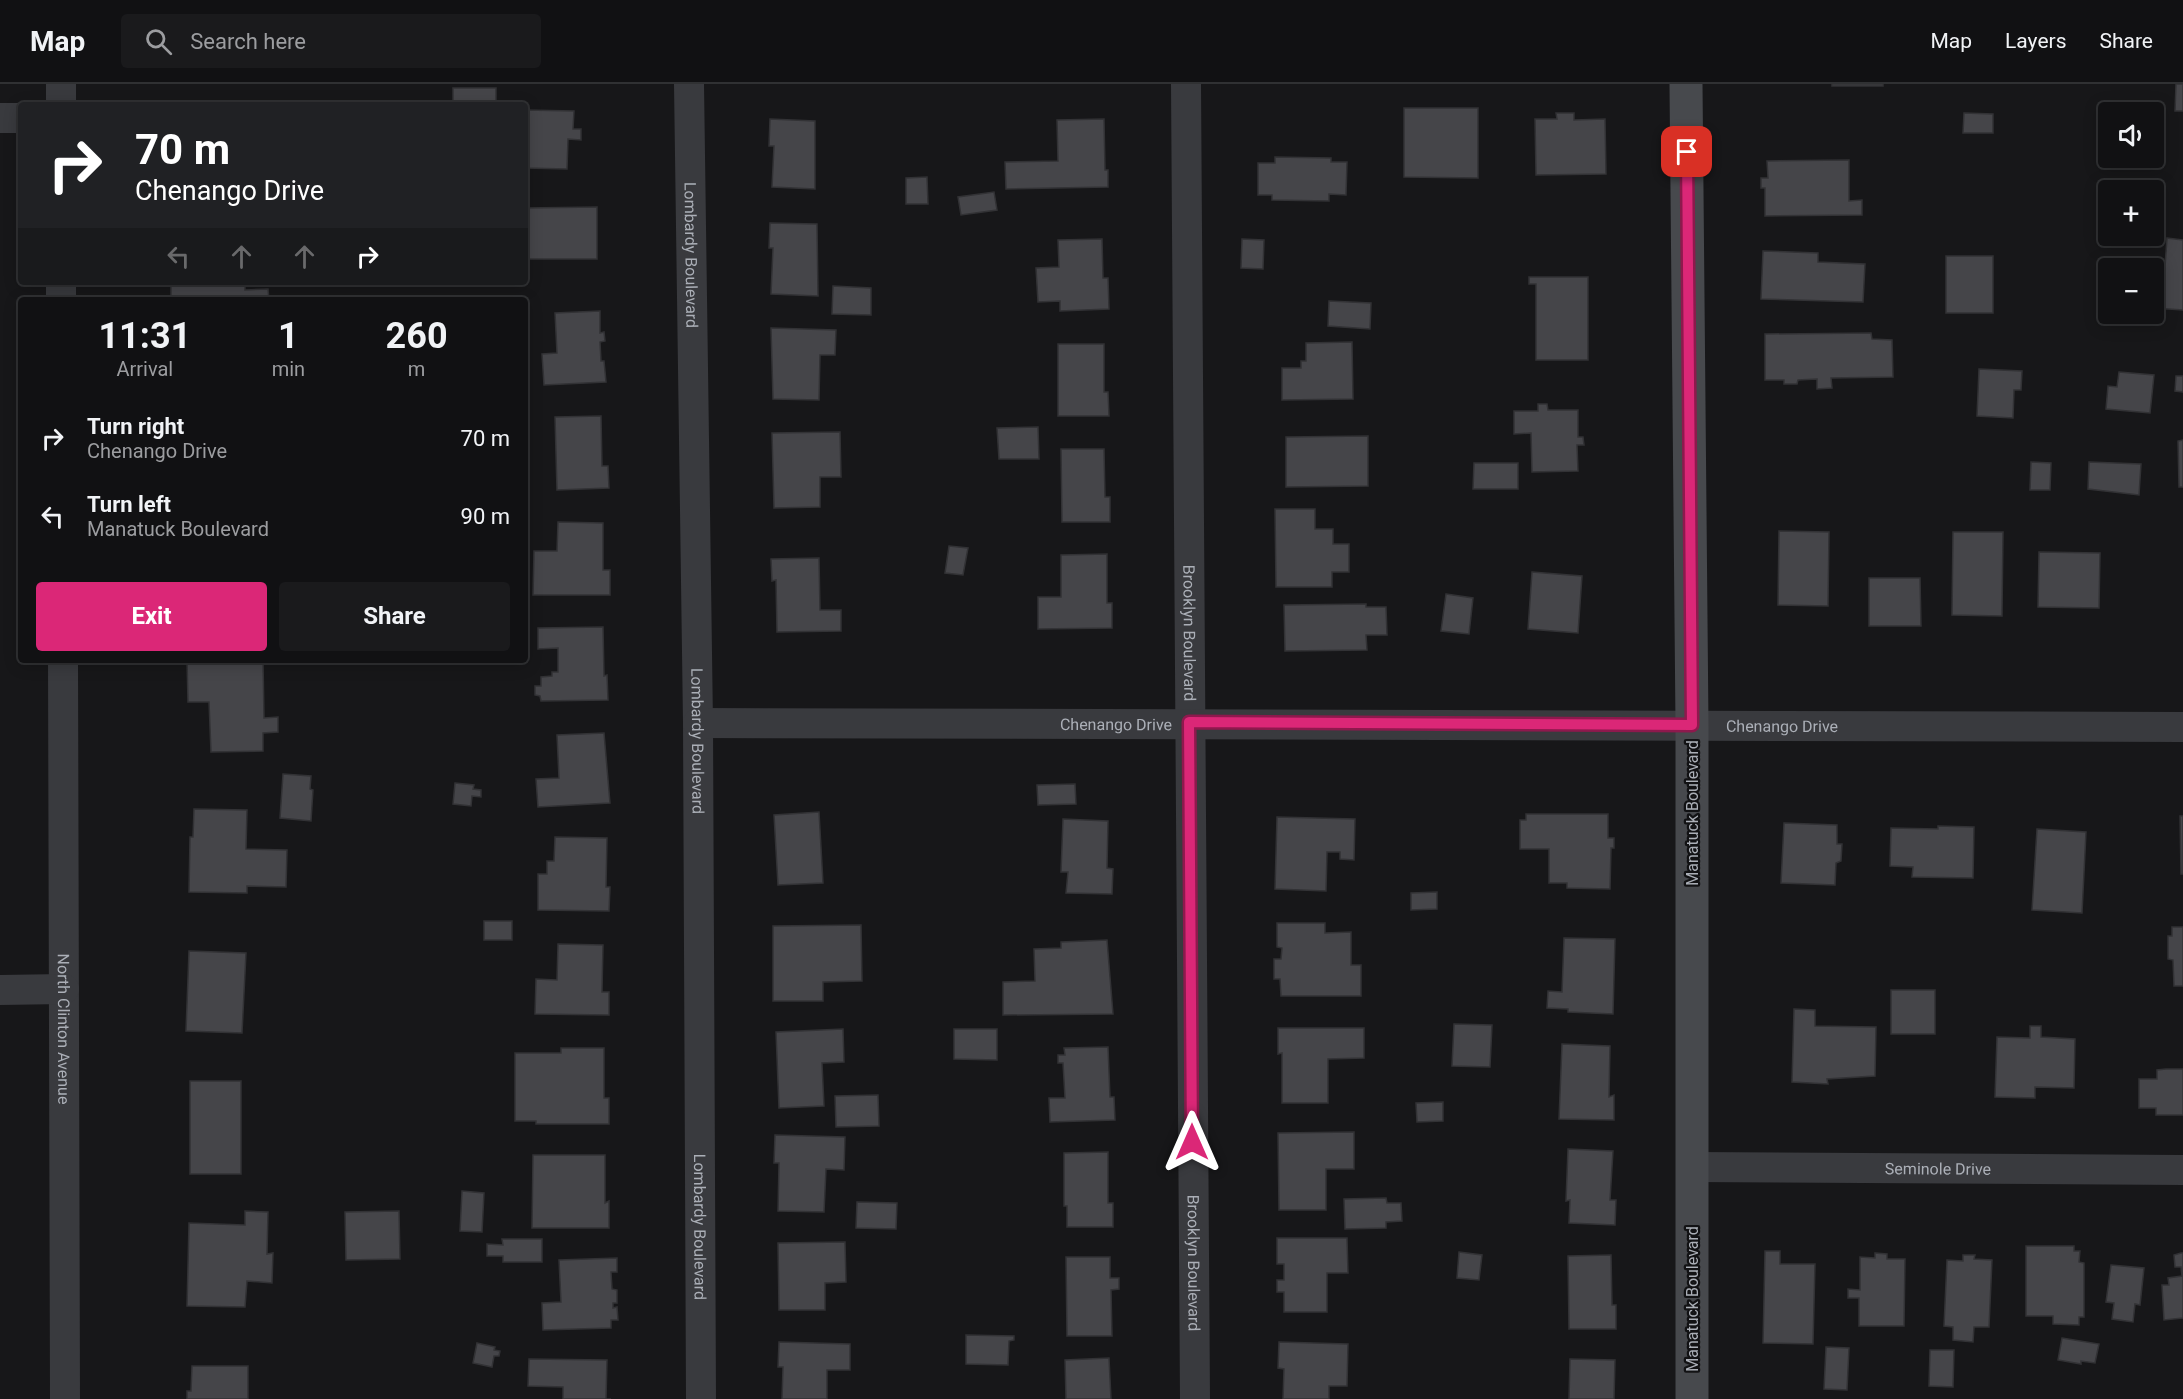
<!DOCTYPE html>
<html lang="en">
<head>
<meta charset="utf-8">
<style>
  body { margin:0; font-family:Roboto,sans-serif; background:#1a1a1c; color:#f1f3f6; height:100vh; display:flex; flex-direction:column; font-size:22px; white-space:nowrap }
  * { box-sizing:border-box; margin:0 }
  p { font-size:20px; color:#9c9da0 }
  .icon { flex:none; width:33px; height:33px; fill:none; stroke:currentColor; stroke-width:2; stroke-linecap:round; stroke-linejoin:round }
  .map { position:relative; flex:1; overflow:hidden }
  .sheet { position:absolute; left:18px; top:213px; width:510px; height:366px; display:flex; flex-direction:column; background:#111113; border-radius:6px; box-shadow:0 3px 15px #0003,0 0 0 2px #303133 }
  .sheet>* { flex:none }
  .banner { position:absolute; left:18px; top:18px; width:510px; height:183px; border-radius:6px; box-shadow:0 3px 15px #0003,0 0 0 2px #303133; background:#202124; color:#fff; overflow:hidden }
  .tools { position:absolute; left:2098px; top:18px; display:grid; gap:12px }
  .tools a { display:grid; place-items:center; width:66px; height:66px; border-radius:6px; background:#111113; box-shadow:0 3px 15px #0003,0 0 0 2px #303133; font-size:30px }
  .pin { position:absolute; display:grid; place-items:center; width:51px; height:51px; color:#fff; margin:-26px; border-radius:12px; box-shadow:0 3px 9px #0006 }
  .me { position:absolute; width:66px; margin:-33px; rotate:0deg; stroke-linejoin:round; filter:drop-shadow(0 0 4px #0008) }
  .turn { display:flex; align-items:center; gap:21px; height:126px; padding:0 18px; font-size:27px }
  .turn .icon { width:78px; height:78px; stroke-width:2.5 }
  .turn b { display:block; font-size:42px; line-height:51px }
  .lanes { display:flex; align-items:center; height:57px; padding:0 18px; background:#0003; justify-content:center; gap:30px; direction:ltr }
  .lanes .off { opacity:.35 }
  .eta { display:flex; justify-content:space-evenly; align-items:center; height:102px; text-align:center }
  .eta b { font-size:36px; font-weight:700; line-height:42px }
  .cta { display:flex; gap:12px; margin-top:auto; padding:12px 18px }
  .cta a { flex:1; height:69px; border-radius:6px; background:#db2777; color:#fff; font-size:24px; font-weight:700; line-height:69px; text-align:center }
  .cta a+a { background:#1a1a1c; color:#f1f3f6 }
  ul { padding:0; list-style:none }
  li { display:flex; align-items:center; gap:18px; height:78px; padding:0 18px }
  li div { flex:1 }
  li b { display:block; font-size:22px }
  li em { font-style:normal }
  header { display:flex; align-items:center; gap:36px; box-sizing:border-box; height:84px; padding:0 30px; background:#111113; border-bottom:2px solid #303133 }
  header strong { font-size:28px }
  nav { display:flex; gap:33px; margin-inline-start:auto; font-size:21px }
  .search { width:420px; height:54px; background:#1a1a1c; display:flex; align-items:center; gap:15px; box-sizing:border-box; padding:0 21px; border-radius:6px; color:#9c9da0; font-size:22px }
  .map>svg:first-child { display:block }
</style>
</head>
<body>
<header>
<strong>Map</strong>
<div class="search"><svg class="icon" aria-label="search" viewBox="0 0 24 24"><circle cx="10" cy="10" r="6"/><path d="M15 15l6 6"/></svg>Search here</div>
<nav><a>Map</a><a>Layers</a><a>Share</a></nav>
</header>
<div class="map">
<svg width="2183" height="1315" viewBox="0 0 2183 1315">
  <rect width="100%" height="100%" fill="#171719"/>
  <path fill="#454549" stroke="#323235" stroke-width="1.5" d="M 1832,0 L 1883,0 L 1883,2 L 1832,2 Z
    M 2176,0 L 2183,0 L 2183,27 L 2175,27 Z
    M 453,4 L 496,4 L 496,20 L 500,21 L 453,21 Z
    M 1404,24 L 1478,24 L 1478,94 L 1404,93 Z
    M 525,26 L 574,27 L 573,45 L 581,45 L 581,56 L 568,55 L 567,85 L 525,84 Z
    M 1556,29 L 1574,29 L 1574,36 L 1605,35 L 1606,90 L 1536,91 L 1535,35 L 1557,35 Z
    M 1964,29 L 1993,30 L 1993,49 L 1963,49 Z
    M 770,35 L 815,37 L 815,105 L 772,103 L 774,62 L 769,62 Z
    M 1104,35 L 1105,86 L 1108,86 L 1108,103 L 1006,105 L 1005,78 L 1058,77 L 1057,36 Z
    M 1275,73 L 1331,74 L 1331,78 L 1347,78 L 1346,111 L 1329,110 L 1329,117 L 1272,116 L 1272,111 L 1258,111 L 1258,79 L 1275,79 Z
    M 1849,76 L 1849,117 L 1862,116 L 1862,131 L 1765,132 L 1765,104 L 1761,104 L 1761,94 L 1768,94 L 1767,77 Z
    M 927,93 L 928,120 L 906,120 L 906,94 Z
    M 994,108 L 997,126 L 961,131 L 958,113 Z
    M 597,123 L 597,175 L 525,175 L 525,124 Z
    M 770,139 L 817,140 L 818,212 L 771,210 L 773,164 L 769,164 Z
    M 2167,154 L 2183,156 L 2183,226 L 2154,224 L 2154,184 L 2151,182 L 2165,183 Z
    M 1102,155 L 1103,194 L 1108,194 L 1109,225 L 1060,227 L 1060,217 L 1038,218 L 1036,184 L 1059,183 L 1058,156 Z
    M 1242,155 L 1264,156 L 1263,185 L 1241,184 Z
    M 1763,167 L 1818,169 L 1818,178 L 1865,180 L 1863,218 L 1761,215 Z
    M 1946,172 L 1993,172 L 1993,229 L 1946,229 Z
    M 1529,193 L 1588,193 L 1588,276 L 1536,276 L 1536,200 L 1529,200 Z
    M 171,198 L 245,198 L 245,206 L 268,205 L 269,216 L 171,216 Z
    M 833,202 L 871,204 L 871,231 L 832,230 Z
    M 1329,217 L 1371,219 L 1370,245 L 1328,242 Z
    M 600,227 L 600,249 L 604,248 L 605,257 L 600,258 L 601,277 L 604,277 L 606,298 L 544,301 L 542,270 L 557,269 L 555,229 Z
    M 771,244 L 836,246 L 835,271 L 820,271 L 819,316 L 773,315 Z
    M 1871,249 L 1872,255 L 1892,256 L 1893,293 L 1831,294 L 1832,304 L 1817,305 L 1817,295 L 1798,296 L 1797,300 L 1784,300 L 1784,296 L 1765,296 L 1765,250 Z
    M 1352,258 L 1353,315 L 1282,316 L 1282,284 L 1301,284 L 1301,277 L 1306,277 L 1306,259 Z
    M 1058,260 L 1104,260 L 1104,308 L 1108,308 L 1109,332 L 1058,332 Z
    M 1979,285 L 2022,287 L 2021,306 L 2014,306 L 2013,334 L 1977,332 Z
    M 2119,288 L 2154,291 L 2150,329 L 2106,325 L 2108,302 L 2117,303 Z
    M 2176,292 L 2183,292 L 2183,308 L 2175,307 Z
    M 1538,320 L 1547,320 L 1548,326 L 1578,326 L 1578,353 L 1583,353 L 1584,361 L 1577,361 L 1578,387 L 1532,388 L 1531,349 L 1514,350 L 1514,327 L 1538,327 Z
    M 601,332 L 602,382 L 608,382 L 609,404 L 557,406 L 555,333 Z
    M 1038,343 L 1039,375 L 999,375 L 997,344 Z
    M 840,348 L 841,393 L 820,393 L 820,423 L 774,424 L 772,349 Z
    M 1368,352 L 1368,402 L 1286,403 L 1286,353 Z
    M 2183,356 L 2183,403 L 2179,403 L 2178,357 Z
    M 1061,365 L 1104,365 L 1105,413 L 1110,413 L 1110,438 L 1062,438 Z
    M 2031,378 L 2051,379 L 2050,406 L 2030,406 Z
    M 2089,378 L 2141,380 L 2139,411 L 2088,405 Z
    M 1474,379 L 1518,379 L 1518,405 L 1473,405 Z
    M 1275,425 L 1315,425 L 1315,445 L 1333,445 L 1333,460 L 1349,460 L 1349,488 L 1332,488 L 1332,503 L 1276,503 Z
    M 558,438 L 603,439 L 603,486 L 610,486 L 610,511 L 533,511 L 534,467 L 557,467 Z
    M 1779,447 L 1829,448 L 1828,522 L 1778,521 Z
    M 1953,448 L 2003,448 L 2002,532 L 1952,531 Z
    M 949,462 L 968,464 L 963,491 L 945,489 Z
    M 2039,468 L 2100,469 L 2099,524 L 2038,523 Z
    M 1107,470 L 1107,519 L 1112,519 L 1112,544 L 1038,545 L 1038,513 L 1061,513 L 1061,471 Z
    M 819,474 L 820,526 L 841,526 L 841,547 L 777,548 L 776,496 L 772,497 L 771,475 Z
    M 1532,488 L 1582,492 L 1578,549 L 1528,545 Z
    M 1869,494 L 1920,494 L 1921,542 L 1869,542 Z
    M 1446,510 L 1473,514 L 1469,550 L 1441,547 Z
    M 1366,520 L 1366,523 L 1386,523 L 1387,551 L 1366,551 L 1367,566 L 1285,567 L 1284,521 Z
    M 603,543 L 604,592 L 607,591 L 608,616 L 541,617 L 540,612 L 535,611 L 535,602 L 541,602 L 541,593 L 552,592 L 552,588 L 558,588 L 558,564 L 538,565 L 538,544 Z
    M 187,576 L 263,576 L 264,634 L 278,633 L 278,648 L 263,649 L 263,667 L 211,668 L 209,618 L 188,618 Z
    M 604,649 L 610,719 L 538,723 L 536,695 L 559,694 L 557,651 Z
    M 283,690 L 311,692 L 310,705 L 313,706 L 311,737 L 280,734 Z
    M 455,699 L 474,701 L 473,705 L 481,706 L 481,713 L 472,712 L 471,722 L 453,720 Z
    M 1075,700 L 1076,720 L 1038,721 L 1037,701 Z
    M 194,725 L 247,726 L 246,765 L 287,766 L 286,803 L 247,802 L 247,809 L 189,808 L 190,753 L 193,753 Z
    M 819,728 L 823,799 L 778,801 L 774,731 Z
    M 1526,730 L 1608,730 L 1608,754 L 1614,754 L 1614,764 L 1611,764 L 1610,805 L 1567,804 L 1567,799 L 1549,799 L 1549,765 L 1520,765 L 1520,736 L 1526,736 Z
    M 2180,732 L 2183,732 L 2183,790 L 2181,790 Z
    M 1277,733 L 1355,735 L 1354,776 L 1340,775 L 1340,768 L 1327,768 L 1326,807 L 1275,805 Z
    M 1063,735 L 1108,737 L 1107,784 L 1113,785 L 1112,810 L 1066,809 L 1068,788 L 1061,788 Z
    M 1784,739 L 1837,741 L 1837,760 L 1842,760 L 1841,777 L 1836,779 L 1835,801 L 1781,799 Z
    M 1938,742 L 1974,743 L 1973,794 L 1912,793 L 1913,783 L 1890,782 L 1891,744 L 1938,745 Z
    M 2037,745 L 2086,748 L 2082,829 L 2032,826 Z
    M 555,753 L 607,754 L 606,803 L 610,803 L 609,827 L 538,826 L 538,790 L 547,790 L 547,777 L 554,777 Z
    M 1437,808 L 1437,825 L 1411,826 L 1411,809 Z
    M 484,837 L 512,837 L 512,856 L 484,856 Z
    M 1277,839 L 1325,839 L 1325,849 L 1351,848 L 1351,881 L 1361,881 L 1361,912 L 1281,912 L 1280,895 L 1274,895 L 1274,875 L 1281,875 L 1282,864 L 1277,863 Z
    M 861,841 L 862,897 L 823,898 L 823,917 L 773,917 L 773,842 Z
    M 2172,843 L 2183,843 L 2183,902 L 2174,902 L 2173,876 L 2168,875 L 2168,852 L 2172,852 Z
    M 1564,854 L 1615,855 L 1613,930 L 1568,928 L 1568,925 L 1547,924 L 1548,907 L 1562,908 Z
    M 1107,856 L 1113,930 L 1003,931 L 1003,898 L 1035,897 L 1034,865 L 1061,864 L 1061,858 Z
    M 558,860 L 603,861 L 602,908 L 609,908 L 609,931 L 535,930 L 536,895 L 557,896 Z
    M 189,867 L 246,869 L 242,949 L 186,947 Z
    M 1891,906 L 1935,906 L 1935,950 L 1891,950 Z
    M 1794,925 L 1815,926 L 1815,942 L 1876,943 L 1875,992 L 1827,995 L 1828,1000 L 1792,998 Z
    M 1454,940 L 1492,941 L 1490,983 L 1452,982 Z
    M 2030,942 L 2041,942 L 2041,953 L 2075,955 L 2074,1004 L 2035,1003 L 2035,1014 L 1995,1013 L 1997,953 L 2030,954 Z
    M 1278,944 L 1364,944 L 1364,974 L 1328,975 L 1328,1019 L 1282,1019 L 1282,969 L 1278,970 Z
    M 843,945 L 844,978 L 822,979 L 824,1022 L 779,1024 L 776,948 Z
    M 954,945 L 997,945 L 997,976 L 954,975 Z
    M 1562,960 L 1610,962 L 1609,1013 L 1614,1011 L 1614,1036 L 1559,1035 Z
    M 1108,963 L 1110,1013 L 1114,1013 L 1115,1036 L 1050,1038 L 1049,1014 L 1065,1014 L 1063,979 L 1058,979 L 1058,971 L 1065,971 L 1064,964 Z
    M 561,964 L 604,964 L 604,1014 L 609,1014 L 609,1040 L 536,1040 L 536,1037 L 515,1037 L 515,969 L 561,969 Z
    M 2166,985 L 2183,985 L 2183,1031 L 2156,1031 L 2156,1024 L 2139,1024 L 2139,995 L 2157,995 L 2157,986 Z
    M 190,997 L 241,997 L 241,1090 L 190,1090 Z
    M 878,1011 L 879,1042 L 836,1043 L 835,1012 Z
    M 1443,1018 L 1443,1037 L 1417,1038 L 1416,1019 Z
    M 1354,1048 L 1354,1085 L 1326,1085 L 1326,1126 L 1279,1126 L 1278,1049 Z
    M 775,1051 L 845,1053 L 844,1086 L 826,1085 L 824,1128 L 778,1127 L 779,1079 L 774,1079 Z
    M 1568,1065 L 1613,1067 L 1610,1116 L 1616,1116 L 1615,1141 L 1569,1139 L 1570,1116 L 1566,1117 Z
    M 1108,1068 L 1108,1119 L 1113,1119 L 1113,1143 L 1067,1143 L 1067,1122 L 1064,1122 L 1064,1069 Z
    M 533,1071 L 605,1071 L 605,1119 L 609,1117 L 609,1144 L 532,1144 Z
    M 462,1107 L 484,1109 L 482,1148 L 460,1147 Z
    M 1386,1114 L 1387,1119 L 1401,1119 L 1402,1137 L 1386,1138 L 1386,1144 L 1345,1145 L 1344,1115 Z
    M 857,1118 L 897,1119 L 896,1145 L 856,1144 Z
    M 245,1127 L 268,1128 L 267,1170 L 273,1169 L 272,1199 L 247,1197 L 245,1223 L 187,1222 L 189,1139 L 245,1141 Z
    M 399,1127 L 400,1175 L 346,1176 L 345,1128 Z
    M 1277,1154 L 1347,1154 L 1348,1189 L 1327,1189 L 1327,1228 L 1284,1228 L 1284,1208 L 1277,1208 L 1277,1196 L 1284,1196 L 1284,1180 L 1277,1180 Z
    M 502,1155 L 542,1155 L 542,1178 L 503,1178 L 503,1172 L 487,1172 L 487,1160 L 503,1161 Z
    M 845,1158 L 846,1198 L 825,1199 L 825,1226 L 779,1226 L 778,1159 Z
    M 2026,1162 L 2074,1162 L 2074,1167 L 2080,1167 L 2079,1178 L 2084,1179 L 2084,1233 L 2079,1233 L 2079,1241 L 2053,1240 L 2053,1232 L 2026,1232 Z
    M 1765,1167 L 1780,1167 L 1780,1180 L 1815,1180 L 1813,1260 L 1763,1259 Z
    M 1459,1168 L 1482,1171 L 1479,1196 L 1457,1194 Z
    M 1875,1169 L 1887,1170 L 1887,1175 L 1905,1175 L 1904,1242 L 1859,1242 L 1859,1214 L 1848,1214 L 1848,1205 L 1860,1206 L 1860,1173 L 1875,1174 Z
    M 2181,1169 L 2183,1169 L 2183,1234 L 2164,1236 L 2162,1201 L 2169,1201 L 2168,1194 L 2182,1192 L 2181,1183 L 2175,1183 L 2174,1171 Z
    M 1611,1171 L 1612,1221 L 1616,1221 L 1616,1245 L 1569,1245 L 1568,1172 Z
    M 1963,1171 L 1975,1171 L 1974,1175 L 1992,1176 L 1989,1243 L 1974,1243 L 1973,1258 L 1953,1256 L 1953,1243 L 1944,1242 L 1947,1176 L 1963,1177 Z
    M 1066,1173 L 1110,1173 L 1110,1194 L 1119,1194 L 1119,1205 L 1111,1206 L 1112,1252 L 1067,1252 Z
    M 617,1174 L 617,1188 L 611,1188 L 612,1205 L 617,1206 L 617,1219 L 613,1219 L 613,1224 L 617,1223 L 618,1236 L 611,1236 L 611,1244 L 543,1246 L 542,1219 L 561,1218 L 559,1176 Z
    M 2111,1181 L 2144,1184 L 2140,1221 L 2135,1220 L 2133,1238 L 2112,1235 L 2114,1219 L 2106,1218 Z
    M 966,1251 L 1014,1252 L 1014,1256 L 1009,1257 L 1008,1281 L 966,1280 Z
    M 2062,1254 L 2099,1260 L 2095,1279 L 2081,1277 L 2081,1280 L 2058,1276 Z
    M 779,1258 L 850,1260 L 850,1286 L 827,1286 L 827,1315 L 782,1315 L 783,1283 L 778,1283 Z
    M 1279,1258 L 1348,1260 L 1347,1302 L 1329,1302 L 1329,1315 L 1283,1315 L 1284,1285 L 1278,1284 Z
    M 477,1259 L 495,1263 L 494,1266 L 500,1267 L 499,1272 L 494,1272 L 492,1283 L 473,1279 Z
    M 1826,1263 L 1849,1264 L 1847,1306 L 1824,1305 Z
    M 1930,1266 L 1954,1266 L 1953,1303 L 1929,1302 Z
    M 1109,1274 L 1111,1315 L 1066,1315 L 1065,1276 Z
    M 529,1275 L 607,1276 L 606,1315 L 611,1315 L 563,1315 L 563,1303 L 528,1302 Z
    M 1570,1275 L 1615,1276 L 1614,1315 L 1569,1315 Z
    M 192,1282 L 248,1282 L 248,1315 L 187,1315 L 187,1307 L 191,1307 Z"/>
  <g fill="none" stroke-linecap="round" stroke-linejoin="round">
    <g stroke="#393a3e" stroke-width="30">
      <path d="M 61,0 L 61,21"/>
      <path id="s1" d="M 689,0 L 698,639 L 701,1315"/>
      <path id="s2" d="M 1186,0 L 1195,1315"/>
      <path d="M 0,34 L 21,34"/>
      <path d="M 61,198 L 61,216"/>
      <path id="s3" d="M 63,576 L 65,1315"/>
      <path id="s4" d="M 698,639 L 2183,643"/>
      <path d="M 0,906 L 64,905"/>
      <path id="s5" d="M 1692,1083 L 2183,1086"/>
    </g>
    <path stroke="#47494d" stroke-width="33" d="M 1686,0 L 1692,641 L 1692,1315"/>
  </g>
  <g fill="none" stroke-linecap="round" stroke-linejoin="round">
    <defs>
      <path id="route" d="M 1192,1058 L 1189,638 L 1692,641 L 1687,68"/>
    </defs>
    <use href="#route" stroke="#8e194d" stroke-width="15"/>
    <use href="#route" stroke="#db2777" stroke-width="10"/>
  </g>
  <g text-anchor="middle" stroke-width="4.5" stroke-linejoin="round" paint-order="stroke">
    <g font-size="16" fill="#abafb7" stroke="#121214">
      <text dy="6" stroke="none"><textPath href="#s1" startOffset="171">Lombardy Boulevard</textPath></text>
      <text dy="6" stroke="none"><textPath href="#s2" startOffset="549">Brooklyn Boulevard</textPath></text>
      <text dy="6" stroke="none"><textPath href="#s4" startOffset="418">Chenango Drive</textPath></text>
      <text dy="6" stroke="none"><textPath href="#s4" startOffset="1084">Chenango Drive</textPath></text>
      <text dy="6" stroke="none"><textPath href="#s1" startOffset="657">Lombardy Boulevard</textPath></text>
      <text transform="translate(1692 729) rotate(-90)" y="6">Manatuck Boulevard</text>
      <text dy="6" stroke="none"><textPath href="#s3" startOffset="369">North Clinton Avenue</textPath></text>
      <text dy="6" stroke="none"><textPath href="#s5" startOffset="246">Seminole Drive</textPath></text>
      <text dy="6" stroke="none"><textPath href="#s1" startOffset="1143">Lombardy Boulevard</textPath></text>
      <text dy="6" stroke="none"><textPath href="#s2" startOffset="1179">Brooklyn Boulevard</textPath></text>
      <text transform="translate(1692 1215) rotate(-90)" y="6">Manatuck Boulevard</text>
    </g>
  </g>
</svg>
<div class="tools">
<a><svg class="icon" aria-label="sound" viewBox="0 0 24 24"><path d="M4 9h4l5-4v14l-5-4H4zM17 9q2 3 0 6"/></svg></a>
<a>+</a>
<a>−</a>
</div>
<div class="pin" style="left:1687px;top:68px;background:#d93025"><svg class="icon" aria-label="arrive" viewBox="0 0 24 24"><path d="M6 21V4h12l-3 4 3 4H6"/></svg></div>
<svg class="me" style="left:1192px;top:1058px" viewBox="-20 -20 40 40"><path d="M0-17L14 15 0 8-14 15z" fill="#db2777" stroke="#fff" stroke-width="4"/></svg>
<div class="banner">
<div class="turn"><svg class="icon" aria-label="right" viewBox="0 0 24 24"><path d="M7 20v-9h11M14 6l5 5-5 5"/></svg><div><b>70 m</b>Chenango Drive</div></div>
<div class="lanes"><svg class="icon off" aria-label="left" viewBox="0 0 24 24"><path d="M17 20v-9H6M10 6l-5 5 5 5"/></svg><svg class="icon off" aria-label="ahead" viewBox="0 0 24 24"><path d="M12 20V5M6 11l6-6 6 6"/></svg><svg class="icon off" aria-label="ahead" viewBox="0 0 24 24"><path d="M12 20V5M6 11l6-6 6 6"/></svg><svg class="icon" aria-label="right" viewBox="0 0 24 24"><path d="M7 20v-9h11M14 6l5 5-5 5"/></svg></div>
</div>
<section class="sheet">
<div class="eta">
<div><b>11:31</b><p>Arrival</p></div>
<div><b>1</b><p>min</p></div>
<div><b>260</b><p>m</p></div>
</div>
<ul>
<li><svg class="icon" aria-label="right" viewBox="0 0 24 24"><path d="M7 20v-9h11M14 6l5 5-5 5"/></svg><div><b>Turn right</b><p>Chenango Drive</p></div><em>70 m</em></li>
<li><svg class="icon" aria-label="left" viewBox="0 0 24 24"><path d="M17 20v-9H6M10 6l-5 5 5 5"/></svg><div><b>Turn left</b><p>Manatuck Boulevard</p></div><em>90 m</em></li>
</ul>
<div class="cta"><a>Exit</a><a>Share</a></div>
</section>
</div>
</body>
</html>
